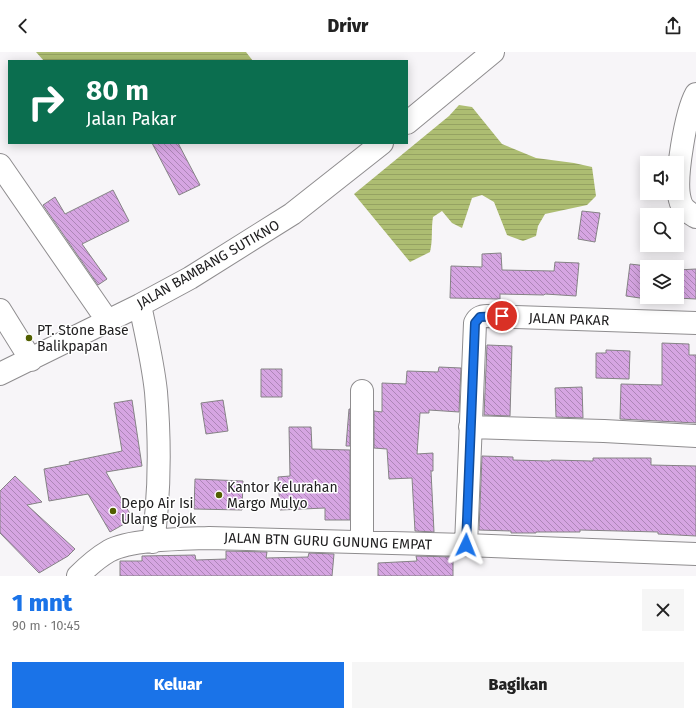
<!DOCTYPE html>
<html lang="id">
<head>
<meta charset="utf-8">
<style>
  body { margin:0; font-family:"Fira Sans",sans-serif; background:#f6f6f6; color:#222; height:100vh; display:flex; flex-direction:column; font-size:15px; white-space:nowrap }
  * { box-sizing:border-box; margin:0 }
  p { font-size:13px; color:#767676 }
  .icon { flex:none; width:22px; height:22px; fill:none; stroke:currentColor; stroke-width:2; stroke-linecap:round; stroke-linejoin:round }
  .map { position:relative; height:524px; overflow:hidden }
  .side { display:flex; flex-direction:column; background:#fff; flex:1 }
  .side>* { flex:none }
  .guide { position:absolute; left:8px; top:8px; width:400px; height:84px; border-radius:0px; box-shadow:0 2px 10px #0003; background:#0b6e4f; color:#fff; overflow:hidden }
  .buttons { position:absolute; left:640px; top:104px; display:grid; gap:8px }
  .buttons a { display:grid; place-items:center; width:44px; height:44px; border-radius:0px; background:#fff; box-shadow:0 2px 10px #0003; font-size:20px }
  .pin { position:absolute; display:grid; place-items:center; width:34px; height:34px; color:#fff; margin:-17px; border:2px solid #fff; border-radius:50%; box-shadow:0 1px 4px #0007 }
  .me { position:absolute; width:44px; margin:-22px; rotate:2deg; stroke-linejoin:round; filter:drop-shadow(0 0 3px #0008) }
  .turn { display:flex; align-items:center; gap:14px; height:84px; padding:0 12px; font-size:18px }
  .turn .icon { width:52px; height:52px; stroke-width:2.5 }
  .turn b { display:block; font-size:28px; line-height:34px }
  .round { display:grid; place-items:center; flex:none; width:42px; height:42px; border-radius:0px; background:#f6f6f6 }
  .headline { display:flex; align-items:center; justify-content:space-between; height:68px; padding:0 12px }
  h1 { font-size:24px; font-weight:800; line-height:30px; color:#1a73e8 }
  .action { display:flex; gap:8px; margin-top:auto; padding:8px 12px }
  .action a { flex:1; height:46px; border-radius:0px; background:#1a73e8; color:#fff; font-size:16px; font-weight:800; line-height:46px; text-align:center }
  .action a+a { background:#f6f6f6; color:#222 }
  header { display:flex; justify-content:space-between; align-items:center; height:52px; padding:0 12px; background:#fff; font-size:18px; font-weight:800 }
  .map>svg:first-child { display:block }
</style>
</head>
<body>
<header><svg class="icon" aria-label="back" viewBox="0 0 24 24"><path d="M15 5l-7 7 7 7"/></svg>Drivr<svg class="icon" aria-label="share" viewBox="0 0 24 24"><path d="M12 15V3M7 8l5-5 5 5M5 13v7h14v-7"/></svg></header>
<div class="map">
<svg width="696" height="524" viewBox="0 0 696 524">
  <defs>
    <pattern id="water-rules" width="6" height="5" patternUnits="userSpaceOnUse"><rect width="6" height="5" fill="#adbd72"/><path d="M0 2.5h6" fill="none" stroke="#95a262"/></pattern>
    <pattern id="building-back-hatch" width="6" height="6" patternUnits="userSpaceOnUse"><rect width="6" height="6" fill="#d6a5e2"/><path d="M-1 5l2 2M0 0l6 6M5-1l2 2" fill="none" stroke="#ad86b7"/></pattern>
  </defs>
  <rect width="100%" height="100%" fill="#f7f5f8"/>
  <path fill="url(#water-rules)" d="M 36,0 L 246,0 L 253,9 L 44,9 Z
    M 459,53 L 472,55 L 502,92 L 536,106 L 574,111 L 592,115 L 596,144 L 587,153 L 545,162 L 538,174 L 536,184 L 523,189 L 507,183 L 494,150 L 482,143 L 472,146 L 462,176 L 452,171 L 442,159 L 433,165 C 431,177 433,188 430,200 L 410,210 L 354,142 L 449,64 Z"/>
  <path fill="url(#building-back-hatch)" stroke="#858385" d="M 152,91 L 178,91 L 200,133 L 179,143 Z
    M 113,138 L 129,169 L 82,192 L 107,227 L 98,233 L 43,153 L 55,145 L 65,162 Z
    M 582,159 L 600,161 L 595,190 L 578,187 Z
    M 501,201 L 502,218 L 554,219 L 555,210 L 579,211 L 576,244 L 545,242 L 544,243 L 500,242 L 500,247 L 450,246 L 451,214 L 482,215 L 482,202 Z
    M 630,212 L 647,214 L 647,247 L 626,244 Z
    M 696,217 L 696,247 L 677,246 L 677,218 Z
    M 662,291 L 689,292 L 689,303 L 696,303 L 696,371 L 620,367 L 621,332 L 662,333 Z
    M 487,293 L 512,294 L 510,364 L 484,363 Z
    M 606,298 L 630,299 L 629,327 L 596,326 L 596,301 L 606,301 Z
    M 439,315 L 461,316 L 459,360 L 429,358 L 429,361 L 420,361 L 417,402 L 433,401 L 433,419 L 431,419 L 434,480 L 415,479 L 412,426 L 389,427 L 387,397 L 374,396 L 374,359 L 382,360 L 382,331 L 406,332 L 407,319 L 438,320 Z
    M 261,317 L 282,317 L 282,345 L 261,345 Z
    M 582,335 L 583,366 L 556,365 L 555,336 Z
    M 132,348 L 142,414 L 106,420 L 133,467 L 110,480 L 88,442 L 49,449 L 44,417 L 70,412 L 69,410 L 122,399 L 114,351 Z
    M 223,348 L 228,379 L 206,382 L 201,351 Z
    M 349,357 L 350,357 L 350,394 L 346,394 Z
    M 289,375 L 311,375 L 312,397 L 350,398 L 350,468 L 325,468 L 325,456 L 280,458 L 278,425 L 290,424 Z
    M 482,404 L 513,405 L 513,408 L 550,409 L 551,408 L 593,409 L 593,406 L 651,406 L 651,413 L 696,414 L 696,484 L 658,482 L 658,480 L 580,478 L 580,480 L 536,480 L 536,481 L 511,481 L 511,479 L 479,478 Z
    M 15,424 L 42,450 L 27,453 L 75,497 L 68,504 L 39,521 L 0,481 L 0,439 Z
    M 195,427 L 243,429 L 242,458 L 194,457 Z
    M 226,499 L 267,500 L 266,506 L 308,505 L 309,501 L 334,502 L 332,524 L 120,524 L 120,509 L 142,509 L 142,504 L 195,503 L 196,508 L 226,507 Z
    M 416,504 L 453,505 L 453,524 L 378,524 L 378,511 L 417,509 Z"/>
  <g fill="none" stroke-linecap="round" stroke-linejoin="round">
    <defs>
      <path id="minor" d="M 696,42 C 686,60 674,128 680,148 C 682,157 688,160 696,165
        M 407,71 L 493,0
        M 0,113 L 107,268
        M 140,253 C 146,282 153,311 156,340 C 160,389 160,441 153,490
        M 0,258 L 31,308
        M 0,322 L 140,253 L 190,226 L 292,162 L 382,91
        M 362,339 L 362,490
        M 470,375 L 604,379 L 696,384
        M 466,493 L 475,271 C 478,265 481,264 487,264 L 696,271
        M 78,524 C 88,514 97,506 109,499 C 131,487 183,487 209,486 L 466,493 L 696,502"/>
    </defs>
    <use href="#minor" stroke="#8f8d8f" stroke-width="24"/>
    <use href="#minor" stroke="#fff" stroke-width="22"/>
  </g>
  <g fill="none" stroke-linecap="round" stroke-linejoin="round">
    <defs>
      <path id="route" d="M 466,493 L 475,271 L 480,265 L 502,264"/>
    </defs>
    <use href="#route" stroke="#114b97" stroke-width="10"/>
    <use href="#route" stroke="#1a73e8" stroke-width="7"/>
  </g>
  <g fill="#515f00" stroke="#fff" stroke-width="1.5">
    <circle cx="29" cy="286" r="4"/>
    <circle cx="219" cy="443" r="4"/>
    <circle cx="113" cy="459" r="4"/>
  </g>
  <g text-anchor="middle" stroke-width="3" stroke-linejoin="round" paint-order="stroke">
    <g font-size="14" fill="#212021" stroke="#fff">
      <text transform="translate(208 212) rotate(-30)" y="5">JALAN BAMBANG SUTIKNO</text>
      <text transform="translate(569 267) rotate(2)" y="5">JALAN PAKAR</text>
      <text transform="translate(328 489) rotate(2)" y="5">JALAN BTN GURU GUNUNG EMPAT</text>
    </g>
    <g font-size="14" fill="#212021" stroke="#fff" text-anchor="start">
      <text x="37" y="283">PT. Stone Base<tspan x="37" dy="16">Balikpapan</tspan></text>
      <text x="227" y="440">Kantor Kelurahan<tspan x="227" dy="16">Margo Mulyo</tspan></text>
      <text x="121" y="456">Depo Air Isi<tspan x="121" dy="16">Ulang Pojok</tspan></text>
    </g>
  </g>
</svg>
<div class="buttons">
<a><svg class="icon" aria-label="sound" viewBox="0 0 24 24"><path d="M4 9h4l5-4v14l-5-4H4zM17 9q2 3 0 6"/></svg></a>
<a><svg class="icon" aria-label="search" viewBox="0 0 24 24"><circle cx="10" cy="10" r="6"/><path d="M15 15l6 6"/></svg></a>
<a><svg class="icon" aria-label="layers" viewBox="0 0 24 24"><path d="M12 4l9 5-9 5-9-5zM3 14l9 5 9-5"/></svg></a>
</div>
<div class="pin" style="left:502px;top:264px;background:#d93025"><svg class="icon" aria-label="arrive" viewBox="0 0 24 24"><path d="M6 21V4h12l-3 4 3 4H6"/></svg></div>
<svg class="me" style="left:466px;top:493px" viewBox="-20 -20 40 40"><path d="M0-17L14 15 0 8-14 15z" fill="#1a73e8" stroke="#fff" stroke-width="4"/></svg>
<div class="guide">
<div class="turn"><svg class="icon" aria-label="right" viewBox="0 0 24 24"><path d="M7 20v-9h11M14 6l5 5-5 5"/></svg><div><b>80 m</b>Jalan Pakar</div></div>
</div>
</div>
<section class="side">
<div class="headline"><div><h1>1 mnt</h1><p>90 m · 10:45</p></div><a class="round"><svg class="icon" aria-label="close" viewBox="0 0 24 24"><path d="M6 6l12 12M18 6L6 18"/></svg></a></div>
<div class="action"><a>Keluar</a><a>Bagikan</a></div>
</section>
</body>
</html>
